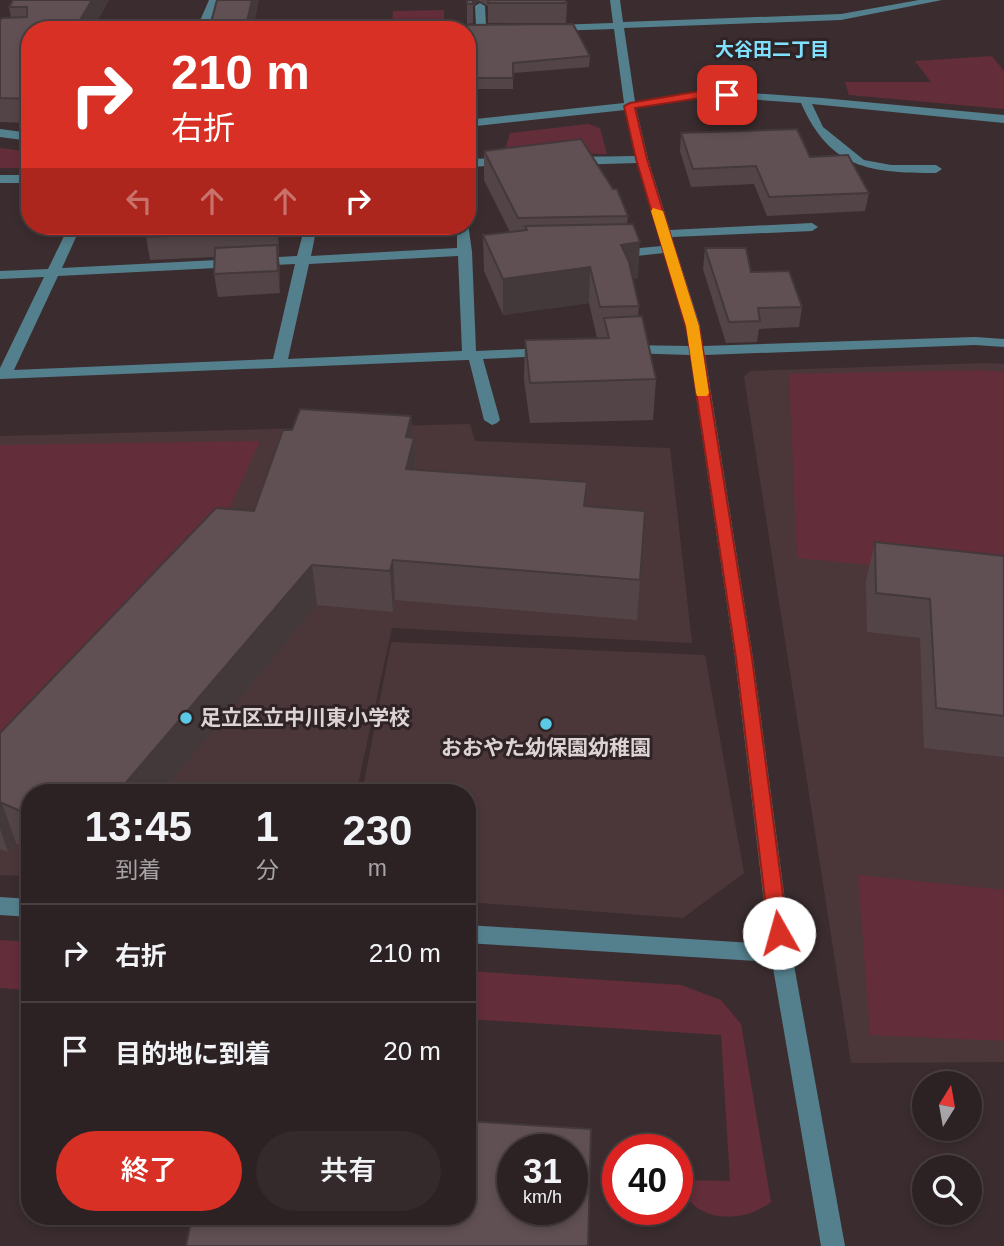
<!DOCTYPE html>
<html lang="ja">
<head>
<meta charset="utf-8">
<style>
  body { margin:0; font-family:Helvetica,"Noto Sans JP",sans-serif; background:#342a2b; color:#f1f3f6; height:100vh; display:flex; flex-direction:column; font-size:26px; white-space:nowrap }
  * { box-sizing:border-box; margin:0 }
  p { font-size:23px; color:#a6a4a6 }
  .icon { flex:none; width:38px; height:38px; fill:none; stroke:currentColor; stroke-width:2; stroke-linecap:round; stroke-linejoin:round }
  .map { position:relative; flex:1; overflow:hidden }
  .side { position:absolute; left:21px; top:784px; width:455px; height:441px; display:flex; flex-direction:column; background:#2c2223; border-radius:28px; box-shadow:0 4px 10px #0003,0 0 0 2px #483f41 }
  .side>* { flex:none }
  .banner { position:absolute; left:21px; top:21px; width:455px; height:214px; border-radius:28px; box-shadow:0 4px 10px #0003,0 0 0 2px #483f41; background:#d93025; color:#fff; overflow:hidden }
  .needle { width:46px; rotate:11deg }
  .tools { position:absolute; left:912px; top:1071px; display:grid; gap:14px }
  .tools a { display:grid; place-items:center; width:70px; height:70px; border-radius:50%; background:#2c2223; box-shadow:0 4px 10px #0003,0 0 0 2px #483f41; font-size:35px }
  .speed { position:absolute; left:497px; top:1134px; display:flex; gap:14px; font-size:35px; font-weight:700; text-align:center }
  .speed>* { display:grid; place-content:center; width:91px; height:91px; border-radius:50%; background:#2c2223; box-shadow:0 4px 10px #0003,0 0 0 2px #483f41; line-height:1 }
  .speed small { font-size:18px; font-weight:400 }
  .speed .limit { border:10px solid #d22; background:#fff; color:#111 }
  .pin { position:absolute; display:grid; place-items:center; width:60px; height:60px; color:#fff; margin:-30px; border-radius:14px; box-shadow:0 4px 10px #0006 }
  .me { position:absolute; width:77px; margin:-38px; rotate:353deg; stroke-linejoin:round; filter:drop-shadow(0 0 5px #0008) }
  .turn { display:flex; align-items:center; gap:24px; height:147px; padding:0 35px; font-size:32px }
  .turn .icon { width:91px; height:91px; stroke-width:2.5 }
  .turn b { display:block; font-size:49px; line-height:60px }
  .lanes { display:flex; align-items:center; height:66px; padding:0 35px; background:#0003; justify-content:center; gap:35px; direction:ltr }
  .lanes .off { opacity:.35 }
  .eta { display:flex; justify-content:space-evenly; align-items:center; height:119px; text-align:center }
  .eta b { font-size:42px; font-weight:600; line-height:49px }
  .action { display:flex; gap:14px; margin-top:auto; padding:14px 35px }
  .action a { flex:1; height:80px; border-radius:42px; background:#d93025; color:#fff; font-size:28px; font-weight:600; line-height:80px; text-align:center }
  .action a+a { background:#342a2b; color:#f1f3f6 }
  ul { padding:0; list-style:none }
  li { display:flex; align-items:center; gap:21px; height:98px; padding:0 35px; border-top:2px solid #483f41 }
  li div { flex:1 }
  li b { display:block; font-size:26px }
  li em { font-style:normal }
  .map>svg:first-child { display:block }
</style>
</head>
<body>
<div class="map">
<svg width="1004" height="1246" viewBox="0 0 1004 1246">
  <rect width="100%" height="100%" fill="#3b2d2f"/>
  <path fill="#4b3739" d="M 986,363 L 1004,364 L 1004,1062 L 851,1063 L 744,377 L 750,371 Z
    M 470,424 L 475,441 L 670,448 L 692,643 L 392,628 L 356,793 L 30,793 L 30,876 L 0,875 L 0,436 Z
    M 391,642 L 705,655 L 744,873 L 683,918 L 467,902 L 467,793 L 362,793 Z"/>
  <path fill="#632d39" d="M 444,10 L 444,24 L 392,25 L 393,11 Z
    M 992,56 L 1004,71 L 1004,109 L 849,95 L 845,82 L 931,82 L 915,61 Z
    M 588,124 L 600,128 L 607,154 L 504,153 L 510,133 Z
    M 0,148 L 30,152 L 30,168 L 0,168 Z
    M 980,370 L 1004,372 L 1004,578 L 797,558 L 789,374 Z
    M 260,441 L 221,527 L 190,535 L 0,757 L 0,445 Z
    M 858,875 L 1004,890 L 1004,1041 L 870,1035 Z
    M 0,940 L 30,942 L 30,990 L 0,988 Z
    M 467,971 L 681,985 L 721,1000 L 741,1024 L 771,1202 C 740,1226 689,1222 679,1180 L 730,1181 L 721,1035 L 467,1019 Z"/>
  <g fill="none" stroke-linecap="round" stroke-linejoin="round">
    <path fill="#54808d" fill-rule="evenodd" d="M 209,0 L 219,0 L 206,30 L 196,30 Z
      M 610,0 L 620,0 L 623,22 L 841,14 L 919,0 L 942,0 L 841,20 L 624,28 L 635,102 L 706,90 L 822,98 L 1004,115 L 1004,123 L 812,104 L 823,127 L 864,160 L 891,165 L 936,165 L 942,169 L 936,173 C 870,173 830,169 801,103 L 706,96 L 636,108 L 648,159 L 670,230 L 812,223 L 818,227 L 812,231 L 672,237 L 700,326 L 703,346 L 975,337 L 1004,339 L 1004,347 L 975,345 L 705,355 L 753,658 L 792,954 L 845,1246 L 821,1246 L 772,962 L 467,943 L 467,925 L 769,944 L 735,658 L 690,355 L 626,353 L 619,349 L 626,345 L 689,346 L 686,326 L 664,253 L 618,258 L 611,254 L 618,250 L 662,246 L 637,163 L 572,165 L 566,161 L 572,157 L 635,156 L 625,110 L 467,127 L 467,120 L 624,103 L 614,29 L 554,31 L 549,28 L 554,25 L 613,23 Z
      M 480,3 L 485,6 L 486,26 L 495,27 L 495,31 L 467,33 L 467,30 L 444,30 L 449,27 L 476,26 L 475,6 Z
      M 0,129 L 30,133 L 30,141 L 0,137 Z
      M 505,158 L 511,162 L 509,165 L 467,167 L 467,159 Z
      M 0,175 L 30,175 L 30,183 L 0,183 Z
      M 468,223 L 472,252 L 476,351 L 546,348 L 553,352 L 546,356 L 483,359 L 500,420 L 497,423 L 492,425 L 484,420 L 469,360 L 466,360 L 0,379 L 0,368 L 44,277 L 0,279 L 0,271 L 48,269 L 69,226 L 81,226 L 62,268 L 297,256 L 305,226 L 317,226 L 311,256 L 457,248 L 457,226 L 467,226 ZM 458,256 L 462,351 L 288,359 L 309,264 ZM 295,264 L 273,359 L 14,370 L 58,276 Z
      M 0,897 L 30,899 L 30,917 L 0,915 Z"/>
  </g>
  <path fill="#534547" d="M 109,0 L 92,30 L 30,30 L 30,123 L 0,122 L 0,20 L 11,18 L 9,7 Z
    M 467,0 L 565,0 L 567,3 L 566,23 L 488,23 L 488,6 L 479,1 L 473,6 L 473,23 L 467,24 Z
    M 467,25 L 590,56 L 589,67 L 513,73 L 513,89 L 467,89 Z
    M 681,133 L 810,157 L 869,193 L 865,211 L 767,216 L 754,184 L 691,187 L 680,151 Z
    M 484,151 L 628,216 L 627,224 L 638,278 L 633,279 L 639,306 L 638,316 L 656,379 L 653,420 L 530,423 L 524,380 L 525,340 L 597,338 L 589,303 L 503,315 L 484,271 L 483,235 L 510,232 L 484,180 Z
    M 151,226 L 279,226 L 279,254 L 278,254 L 280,293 L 218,297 L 214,274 L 215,257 L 150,260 L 146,237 Z
    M 705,248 L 751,272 L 802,307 L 799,327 L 759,329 L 757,342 L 726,343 L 703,269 Z
    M 412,438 L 414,438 L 416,469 L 586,507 L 645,511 L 637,620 L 395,600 L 393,612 L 317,605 L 161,793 L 30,793 L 30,849 L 16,843 L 8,852 L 0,849 L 0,733 L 254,511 Z
    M 875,542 L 1004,556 L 1004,757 L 924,748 L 920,638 L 867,632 L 866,581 Z"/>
  <path fill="#43383a" d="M 92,0 L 109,0 L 92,30 L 74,30 Z
    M 252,0 L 259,0 L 253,30 L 245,30 Z
    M 472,0 L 479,0 L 479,1 L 473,6 Z
    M 277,226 L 279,226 L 279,254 L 277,232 Z
    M 640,242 L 638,278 L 619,281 L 621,245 Z
    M 277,245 L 280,267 L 280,293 L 278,271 Z
    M 590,267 L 589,303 L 503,315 L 503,279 Z
    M 411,416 L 413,444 L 414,438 L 416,477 L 409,508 L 406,437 Z
    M 587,482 L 585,522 L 584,506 Z
    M 393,560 L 395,600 L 393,612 L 390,571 Z
    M 312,565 L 317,605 L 161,793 L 117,793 Z
    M 52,786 L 54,793 L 46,793 Z
    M 2,803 L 16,843 L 8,852 L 0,829 L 0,805 Z"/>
  <path fill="#605053" stroke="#43383a" stroke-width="2" fill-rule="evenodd" d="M 13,0 L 92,0 L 74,30 L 30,30 L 30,99 L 0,98 L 0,20 L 2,18 L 27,17 L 27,7 L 9,7 Z
    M 217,0 L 252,0 L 245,30 L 209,30 Z
    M 467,0 L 473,0 L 473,4 L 467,4 Z
    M 488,0 L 565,0 L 567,3 L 488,3 Z
    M 573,24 L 590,56 L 513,63 L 513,78 L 467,78 L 467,25 Z
    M 797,129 L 810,157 L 848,155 L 869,193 L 769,197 L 756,166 L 693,169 L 681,133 Z
    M 581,139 L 613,189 L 617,189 L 628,216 L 518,218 L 484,151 Z
    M 633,224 L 640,242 L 621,245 L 629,262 L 639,306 L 600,307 L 590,267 L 503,279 L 483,235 L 527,230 L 525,226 Z
    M 151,226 L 277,226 L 277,232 L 146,237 Z
    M 277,245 L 278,271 L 214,274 L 215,248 Z
    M 705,248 L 746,248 L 751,272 L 789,271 L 802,307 L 758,308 L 760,321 L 729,322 Z
    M 642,316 L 656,379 L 530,383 L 525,340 L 609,338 L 604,318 Z
    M 300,409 L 411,416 L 406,437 L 414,438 L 406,469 L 587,482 L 584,506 L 645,511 L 640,580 L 393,560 L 390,571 L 312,565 L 117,793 L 69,793 L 52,786 L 46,793 L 30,793 L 30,811 L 27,814 L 2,803 L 0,805 L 0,733 L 216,508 L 254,511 L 283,430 L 292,430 Z
    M 875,542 L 1004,556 L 1004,716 L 936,708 L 930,599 L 876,593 Z
    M 467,1121 L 591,1129 L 588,1246 L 186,1246 L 192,1216 L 467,1216 ZM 513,1150 L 572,1150 L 572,1209 L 513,1209 Z"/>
  <path fill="#d93025" stroke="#8d1f18" stroke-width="2" d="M 706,90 L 727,92 L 732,95 L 727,98 L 706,97 L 635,108 L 647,159 L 700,331 L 752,658 L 788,933 L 785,939 L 779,941 L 772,939 L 769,933 L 736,658 L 687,331 L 636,159 L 624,106 L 630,103 Z"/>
  <path fill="#f59e0b" d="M 653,208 L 663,211 L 699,326 L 709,393 L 707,396 L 697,396 L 696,393 L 686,326 L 651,211 Z"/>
  <g fill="#5bc8e6" stroke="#302325" stroke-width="2.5">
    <circle cx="186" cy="718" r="7"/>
    <circle cx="546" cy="724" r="7"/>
  </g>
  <g text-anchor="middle" stroke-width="6" stroke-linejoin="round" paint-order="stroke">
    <g font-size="19" font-weight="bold" fill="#80e1fe" stroke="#302325">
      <text x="772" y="56">大谷田二丁目</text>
    </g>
    <g font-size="21" font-weight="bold" fill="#dcd3d4" stroke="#302325" text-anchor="start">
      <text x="200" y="725">足立区立中川東小学校</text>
      <text x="546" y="755" text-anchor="middle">おおやた幼保園幼稚園</text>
    </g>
  </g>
</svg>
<div class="tools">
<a><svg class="needle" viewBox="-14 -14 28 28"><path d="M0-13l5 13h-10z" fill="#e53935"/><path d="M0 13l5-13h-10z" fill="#a6a4a6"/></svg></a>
<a><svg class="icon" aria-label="search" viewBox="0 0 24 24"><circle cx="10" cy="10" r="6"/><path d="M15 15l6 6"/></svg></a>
</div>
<div class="speed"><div>31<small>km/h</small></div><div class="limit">40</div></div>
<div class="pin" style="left:727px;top:95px;background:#d93025"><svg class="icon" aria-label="arrive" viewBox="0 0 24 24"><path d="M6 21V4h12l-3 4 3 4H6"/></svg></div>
<svg class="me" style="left:779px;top:933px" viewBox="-20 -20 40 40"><circle r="19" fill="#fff"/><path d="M0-13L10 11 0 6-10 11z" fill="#d93025"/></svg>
<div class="banner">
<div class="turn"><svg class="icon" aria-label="right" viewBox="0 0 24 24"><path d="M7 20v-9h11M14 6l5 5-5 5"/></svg><div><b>210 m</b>右折</div></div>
<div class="lanes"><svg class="icon off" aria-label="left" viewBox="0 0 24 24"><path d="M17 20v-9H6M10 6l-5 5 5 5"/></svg><svg class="icon off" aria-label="ahead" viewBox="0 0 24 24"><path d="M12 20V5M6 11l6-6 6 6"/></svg><svg class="icon off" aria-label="ahead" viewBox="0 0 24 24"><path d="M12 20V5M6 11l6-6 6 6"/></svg><svg class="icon" aria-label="right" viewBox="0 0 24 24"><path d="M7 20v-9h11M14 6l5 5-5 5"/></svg></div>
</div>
<section class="side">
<div class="eta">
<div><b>13:45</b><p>到着</p></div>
<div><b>1</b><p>分</p></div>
<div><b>230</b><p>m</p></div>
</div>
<ul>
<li><svg class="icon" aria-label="right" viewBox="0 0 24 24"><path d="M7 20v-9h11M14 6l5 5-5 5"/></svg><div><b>右折</b></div><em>210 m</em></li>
<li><svg class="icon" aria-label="arrive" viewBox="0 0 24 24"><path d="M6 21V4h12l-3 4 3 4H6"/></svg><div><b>目的地に到着</b></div><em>20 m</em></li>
</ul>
<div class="action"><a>終了</a><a>共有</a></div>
</section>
</div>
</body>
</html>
